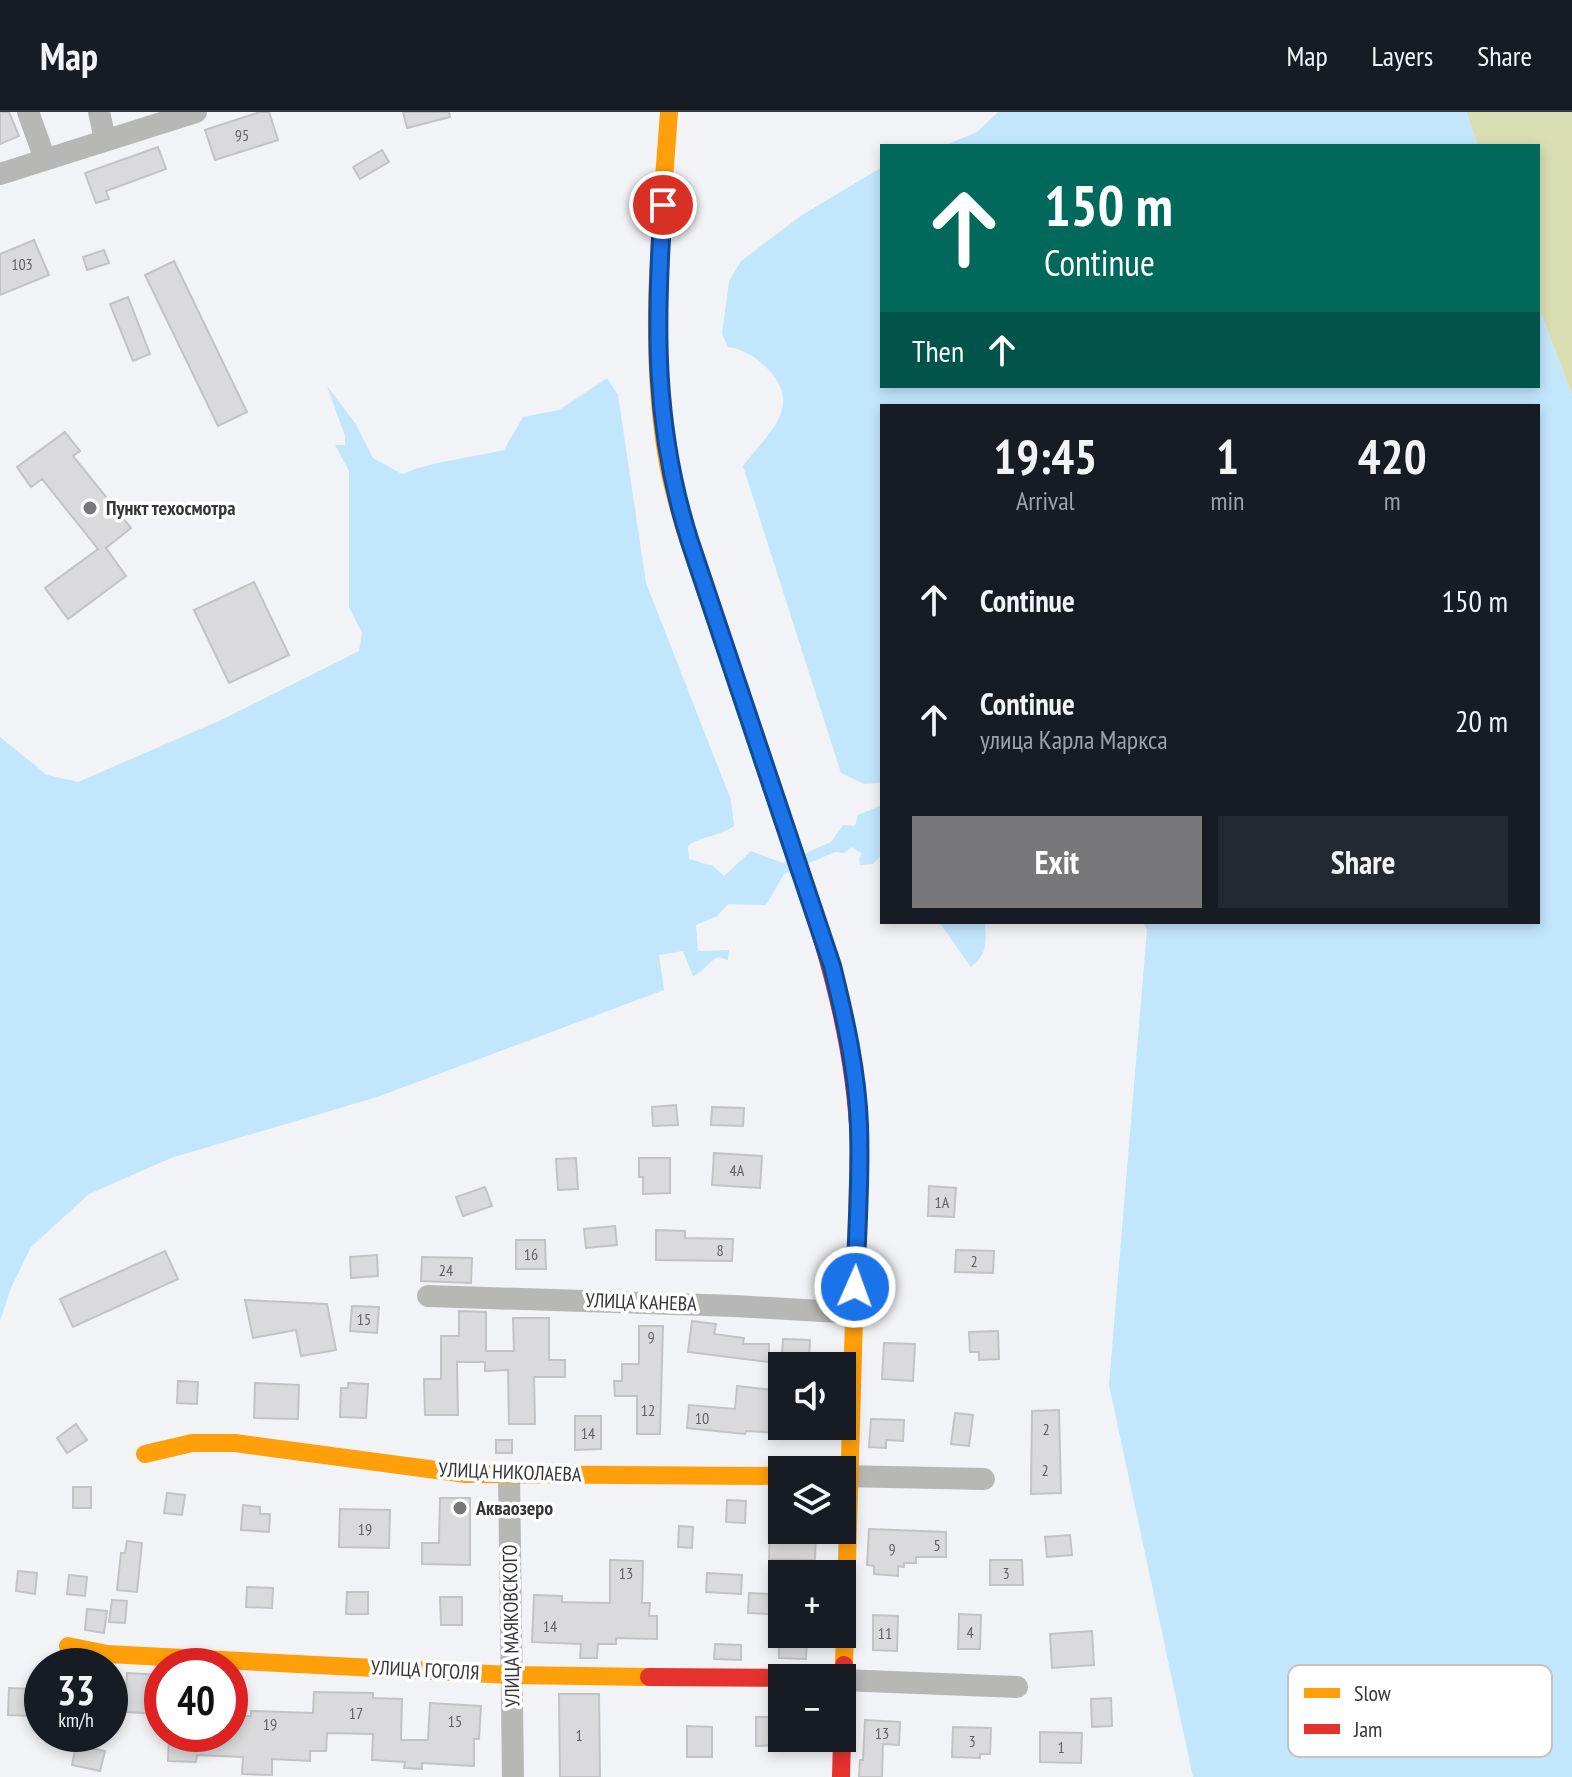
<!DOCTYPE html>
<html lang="en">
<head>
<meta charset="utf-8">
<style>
  body { margin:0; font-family:"PT Sans Narrow",sans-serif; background:#242831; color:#f1f3f6; height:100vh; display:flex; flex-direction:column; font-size:30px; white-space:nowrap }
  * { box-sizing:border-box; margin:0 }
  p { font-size:26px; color:#9ea1a6 }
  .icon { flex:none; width:44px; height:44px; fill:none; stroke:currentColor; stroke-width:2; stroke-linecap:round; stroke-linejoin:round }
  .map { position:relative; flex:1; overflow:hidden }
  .details { position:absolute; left:880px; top:292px; width:660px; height:520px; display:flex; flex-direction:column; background:#171b24; border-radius:0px; box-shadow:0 4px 12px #0003 }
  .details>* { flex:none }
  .banner { position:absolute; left:880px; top:32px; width:660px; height:244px; border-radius:0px; box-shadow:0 4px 12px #0003; background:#00695c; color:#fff; overflow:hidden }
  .fabs { position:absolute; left:768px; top:1240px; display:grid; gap:16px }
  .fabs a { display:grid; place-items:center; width:88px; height:88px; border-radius:0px; background:#171b24; box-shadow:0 4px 12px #0003; font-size:40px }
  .speed { position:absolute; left:24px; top:1536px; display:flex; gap:16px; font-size:40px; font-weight:700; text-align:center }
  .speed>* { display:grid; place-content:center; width:104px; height:104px; border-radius:50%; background:#171b24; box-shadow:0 4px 12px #0003; line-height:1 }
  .speed small { font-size:20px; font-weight:400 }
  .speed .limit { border:12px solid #d22; background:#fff; color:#111 }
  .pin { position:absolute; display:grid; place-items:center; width:68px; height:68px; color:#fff; margin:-34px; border:4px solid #fff; border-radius:50%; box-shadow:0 2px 8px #0007 }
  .me { position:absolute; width:88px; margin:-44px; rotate:2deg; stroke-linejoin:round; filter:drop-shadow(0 0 6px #0008) }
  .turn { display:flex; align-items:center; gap:28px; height:168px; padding:0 32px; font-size:36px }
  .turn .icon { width:104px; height:104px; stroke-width:2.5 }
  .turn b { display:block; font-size:56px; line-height:68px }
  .then { display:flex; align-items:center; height:76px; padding:0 32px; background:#0003; gap:16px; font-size:30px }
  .eta { display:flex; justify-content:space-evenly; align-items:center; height:136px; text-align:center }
  .eta b { font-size:48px; font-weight:800; line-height:56px }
  .action { display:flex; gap:16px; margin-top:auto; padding:16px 32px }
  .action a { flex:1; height:92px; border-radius:0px; background:#78787a; color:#fff; font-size:32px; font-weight:800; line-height:92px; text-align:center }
  .action a+a { background:#242831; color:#f1f3f6 }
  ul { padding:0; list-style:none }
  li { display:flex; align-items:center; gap:24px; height:120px; padding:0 32px }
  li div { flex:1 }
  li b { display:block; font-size:30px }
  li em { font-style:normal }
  header { display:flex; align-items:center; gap:48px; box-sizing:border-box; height:112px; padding:0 40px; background:#171b24; border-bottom:2px solid #363941 }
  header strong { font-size:38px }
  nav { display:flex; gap:44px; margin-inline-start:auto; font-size:28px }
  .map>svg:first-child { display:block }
</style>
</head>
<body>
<header>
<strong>Map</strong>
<nav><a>Map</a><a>Layers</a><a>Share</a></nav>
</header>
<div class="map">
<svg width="1572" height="1665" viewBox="0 0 1572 1665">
  <rect width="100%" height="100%" fill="#f2f3f6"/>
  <path fill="#dadeb3" d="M 1466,0 L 1572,0 L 1572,283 L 1538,194 L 1538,34 L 1478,34 Z"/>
  <path fill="#c2e6fc" d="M 998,0 L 1466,0 L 1478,34 L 943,34 L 977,20 Z
    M 882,55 L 882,274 L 1538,274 L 1538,194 L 1572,283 L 1572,1665 L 1193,1665 L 1109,1273 L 1147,818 L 1143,810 L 1538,810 L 1538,294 L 882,294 L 882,671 L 864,672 L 841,661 L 743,354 C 767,322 805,295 767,256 C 756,245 743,237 728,235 L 722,222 L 729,169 L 741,149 L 802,103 Z
    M 607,266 L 618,283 L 646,471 L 731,688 L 734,714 C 718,725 700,724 688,734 L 689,747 L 713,754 L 724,764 L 751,739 L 783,751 L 831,730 L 843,713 L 855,714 L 858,703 L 882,693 L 882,743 L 873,752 L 860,753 L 859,746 L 862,742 L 852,735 L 844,741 L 835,740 L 784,762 L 766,793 L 728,792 L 717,804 L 696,813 L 698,839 L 729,838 L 728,848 L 718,845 C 708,850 706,858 693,864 L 683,839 L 659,843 L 664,878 L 377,985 L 171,1046 L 89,1082 L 31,1135 L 11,1176 L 0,1209 L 0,625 L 47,663 L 78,670 L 221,608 L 359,539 L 362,521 L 349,495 L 349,359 L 335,333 L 345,333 L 345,324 L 327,274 L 355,311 L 373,346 L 402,362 C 433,349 470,346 504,338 L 523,305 L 559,298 Z
    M 939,810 L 985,810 C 986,831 988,841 971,855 Z"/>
  <path fill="#dadadc" stroke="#c3c3c6" stroke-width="2" d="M 0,0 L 9,0 L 19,24 L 0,32 Z
    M 260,0 L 269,0 L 278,28 L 215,48 L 205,18 Z
    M 403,0 L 449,0 L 450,5 L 407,16 Z
    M 158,35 L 166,57 L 106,79 L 109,87 L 96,91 L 85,61 Z
    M 382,38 L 389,50 L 360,67 L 353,55 Z
    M 34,128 L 49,163 L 0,183 L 0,142 Z
    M 104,138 L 109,151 L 87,158 L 83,145 Z
    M 174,149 L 247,300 L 218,314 L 145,163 Z
    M 128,185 L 150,242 L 133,249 L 110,192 Z
    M 65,320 L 80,339 L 73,344 L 131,416 L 106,436 L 126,464 L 68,507 L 45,476 L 98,437 L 42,367 L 31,375 L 17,355 Z
    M 254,470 L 289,543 L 229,571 L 194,498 Z
    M 676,993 L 678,1013 L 653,1014 L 652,995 Z
    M 712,995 L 744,996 L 743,1014 L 711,1013 Z
    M 714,1041 L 762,1044 L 760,1076 L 712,1073 Z
    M 576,1046 L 578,1077 L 558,1078 L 556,1047 Z
    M 639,1046 L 670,1046 L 670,1081 L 643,1082 L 643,1065 L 639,1065 Z
    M 929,1074 L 956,1076 L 954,1105 L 928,1104 Z
    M 485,1075 L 492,1094 L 463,1104 L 456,1085 Z
    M 615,1114 L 617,1133 L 586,1136 L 584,1117 Z
    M 656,1118 L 685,1119 L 685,1126 L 733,1127 L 732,1149 L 656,1148 Z
    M 516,1128 L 545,1128 L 546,1157 L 516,1157 Z
    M 956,1138 L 994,1139 L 993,1161 L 955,1160 Z
    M 165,1139 L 178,1167 L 73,1215 L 60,1187 Z
    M 377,1143 L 378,1164 L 351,1166 L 350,1145 Z
    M 422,1145 L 472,1146 L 471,1171 L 421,1169 Z
    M 245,1188 L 327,1192 L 336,1238 L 301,1244 L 296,1218 L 253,1226 Z
    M 352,1194 L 379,1195 L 377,1221 L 350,1219 Z
    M 459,1199 L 486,1200 L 486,1239 L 514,1239 L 513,1206 L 549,1206 L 549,1248 L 565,1248 L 565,1265 L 534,1265 L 535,1312 L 509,1312 L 508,1258 L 485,1259 L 485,1250 L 457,1250 L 458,1303 L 425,1303 L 424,1267 L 441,1267 L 441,1224 L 459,1224 Z
    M 692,1209 L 716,1212 L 714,1222 L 744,1226 L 743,1232 L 769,1232 L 769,1250 L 688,1240 Z
    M 639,1214 L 663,1214 L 660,1322 L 637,1322 L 637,1284 L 615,1284 L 614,1269 L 622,1269 L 622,1252 L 639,1252 Z
    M 998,1219 L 999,1247 L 979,1248 L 979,1240 L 970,1240 L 969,1220 Z
    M 783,1227 L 810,1228 L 809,1246 L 782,1244 Z
    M 884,1231 L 915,1232 L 913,1269 L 882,1267 Z
    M 178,1269 L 198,1270 L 197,1292 L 177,1291 Z
    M 255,1271 L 299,1273 L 298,1307 L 254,1306 Z
    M 348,1271 L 368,1272 L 366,1306 L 340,1305 L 341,1276 L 348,1276 Z
    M 737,1274 L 782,1279 L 782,1321 L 746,1319 L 745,1322 L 687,1316 L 689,1293 L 735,1297 Z
    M 1059,1298 L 1061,1381 L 1031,1382 L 1032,1299 Z
    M 955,1301 L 973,1303 L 969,1334 L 951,1332 Z
    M 575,1304 L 601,1304 L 601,1337 L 575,1338 Z
    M 871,1307 L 904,1308 L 903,1329 L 886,1328 L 886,1336 L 869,1335 Z
    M 76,1312 L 87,1328 L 67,1341 L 57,1326 Z
    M 496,1328 L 512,1328 L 512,1341 L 496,1341 Z
    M 73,1375 L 91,1375 L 91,1396 L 73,1396 Z
    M 167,1381 L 185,1383 L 182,1403 L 164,1401 Z
    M 440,1386 L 470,1386 L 470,1453 L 422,1452 L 422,1431 L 439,1431 Z
    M 727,1388 L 746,1389 L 745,1411 L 726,1410 Z
    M 243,1393 L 260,1395 L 260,1402 L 270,1402 L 269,1420 L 241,1418 Z
    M 340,1397 L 390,1398 L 389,1436 L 339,1435 Z
    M 679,1414 L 693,1415 L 692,1436 L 678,1435 Z
    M 869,1417 L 946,1420 L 946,1445 L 916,1445 L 916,1451 L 904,1451 L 904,1455 L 898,1454 L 898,1464 L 874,1462 L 874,1454 L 867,1453 Z
    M 770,1418 L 816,1418 L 815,1448 L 769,1447 Z
    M 1070,1423 L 1072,1443 L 1047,1445 L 1045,1425 Z
    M 127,1429 L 142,1431 L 137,1480 L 117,1478 L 121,1441 L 125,1441 Z
    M 610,1448 L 643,1449 L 642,1491 L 650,1491 L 649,1504 L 657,1504 L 657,1527 L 616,1526 L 616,1532 L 598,1532 L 597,1546 L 580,1546 L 581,1532 L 532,1530 L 534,1483 L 562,1484 L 562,1490 L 610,1491 Z
    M 990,1448 L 1022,1448 L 1023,1473 L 990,1473 Z
    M 18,1459 L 37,1461 L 35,1482 L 16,1479 Z
    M 707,1461 L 742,1463 L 741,1482 L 706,1480 Z
    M 69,1463 L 87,1465 L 85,1484 L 67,1482 Z
    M 247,1475 L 273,1476 L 272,1496 L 246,1495 Z
    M 347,1480 L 368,1480 L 368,1502 L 346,1502 Z
    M 749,1481 L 770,1482 L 769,1502 L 748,1501 Z
    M 440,1485 L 462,1485 L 462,1513 L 441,1513 Z
    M 112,1488 L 127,1489 L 125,1511 L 109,1510 Z
    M 87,1497 L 107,1499 L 104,1521 L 85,1518 Z
    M 959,1502 L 981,1503 L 980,1537 L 958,1537 Z
    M 873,1503 L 898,1504 L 897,1539 L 873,1538 Z
    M 1092,1519 L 1094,1553 L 1052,1556 L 1050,1522 Z
    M 779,1522 L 807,1522 L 806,1547 L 779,1546 Z
    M 715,1532 L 741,1533 L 741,1548 L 714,1547 Z
    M 127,1561 L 162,1563 L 162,1602 L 125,1600 Z
    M 9,1576 L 32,1577 L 30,1604 L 8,1603 Z
    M 314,1580 L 373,1581 L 373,1586 L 402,1587 L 401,1628 L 428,1628 L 430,1591 L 481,1594 L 479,1627 L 474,1627 L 474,1654 L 422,1651 L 422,1657 L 404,1656 L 405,1650 L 372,1648 L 373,1622 L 327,1621 L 326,1639 L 310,1639 L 310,1649 L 272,1647 L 272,1663 L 242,1662 L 243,1645 L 197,1643 L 196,1650 L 168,1649 L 169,1622 L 230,1622 L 230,1604 L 251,1604 L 251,1599 L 313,1601 Z
    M 559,1582 L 599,1582 L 600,1665 L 560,1665 Z
    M 1111,1586 L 1112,1614 L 1092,1615 L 1091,1587 Z
    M 756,1605 L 782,1605 L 782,1633 L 756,1634 Z
    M 865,1608 L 900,1610 L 899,1633 L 883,1632 L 882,1665 L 859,1665 L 860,1648 L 863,1648 Z
    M 687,1614 L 712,1615 L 712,1645 L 687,1645 Z
    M 953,1615 L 991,1616 L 990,1642 L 980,1642 L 980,1646 L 952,1645 Z
    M 1040,1620 L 1082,1621 L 1081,1651 L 1040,1650 Z
    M 76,1633 L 105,1639 L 100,1659 L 72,1653 Z"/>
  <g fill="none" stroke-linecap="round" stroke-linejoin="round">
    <path stroke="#b7b7b6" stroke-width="22" d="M 28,0 L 45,47
      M 99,0 L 105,27
      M 0,62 L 196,0
      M 428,1184 L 735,1194 L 855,1201
      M 509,1363 L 513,1665
      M 842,1364 L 984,1367
      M 842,1568 L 1017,1575"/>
    <path stroke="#ff9f0a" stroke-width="18" d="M 669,0 C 661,113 648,228 666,340 C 674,390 692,439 708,486 C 729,548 750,609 770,671
      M 145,1342 L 192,1331 L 235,1331 L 466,1362 L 782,1364
      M 68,1534 L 107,1542 L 511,1563 L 649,1565
      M 844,1553 L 859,1034"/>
    <path stroke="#e5322d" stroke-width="18" d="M 770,671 C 811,791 855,905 859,1034
      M 649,1565 L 782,1566
      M 841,1665 L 844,1553"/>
  </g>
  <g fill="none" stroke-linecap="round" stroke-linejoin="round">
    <defs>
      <path id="route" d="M 663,93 C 655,212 653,315 690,430 L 832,854 C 845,906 857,959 859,1013 C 861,1067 857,1121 855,1175"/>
    </defs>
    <use href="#route" stroke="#114b97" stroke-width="20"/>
    <use href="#route" stroke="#1a73e8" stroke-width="14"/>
  </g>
  <g fill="#78787a" stroke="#fff" stroke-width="3">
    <circle cx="90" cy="396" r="8"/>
    <circle cx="460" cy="1396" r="8"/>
  </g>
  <g text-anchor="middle" stroke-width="7" stroke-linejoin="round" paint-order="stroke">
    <g font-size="16" fill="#626264">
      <text x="242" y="29">95</text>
      <text x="22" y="158">103</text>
      <text x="737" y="1064">4А</text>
      <text x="942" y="1096">1А</text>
      <text x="720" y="1144">8</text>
      <text x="531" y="1148">16</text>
      <text x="974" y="1155">2</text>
      <text x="446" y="1164">24</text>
      <text x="364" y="1213">15</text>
      <text x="651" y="1231">9</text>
      <text x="648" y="1304">12</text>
      <text x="702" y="1312">10</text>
      <text x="1046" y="1323">2</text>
      <text x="588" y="1327">14</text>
      <text x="1045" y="1364">2</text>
      <text x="365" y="1423">19</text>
      <text x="937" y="1439">5</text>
      <text x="892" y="1443">9</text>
      <text x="626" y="1467">13</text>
      <text x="1006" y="1467">3</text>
      <text x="550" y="1520">14</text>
      <text x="970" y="1526">4</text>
      <text x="885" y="1527">11</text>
      <text x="356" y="1607">17</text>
      <text x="455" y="1615">15</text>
      <text x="270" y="1618">19</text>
      <text x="882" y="1627">13</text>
      <text x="579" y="1629">1</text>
      <text x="972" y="1635">3</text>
      <text x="1061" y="1641">1</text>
    </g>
    <g font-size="20" font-weight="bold" fill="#363638" stroke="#fff" text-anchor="start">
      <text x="106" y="403">Пункт техосмотра</text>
      <text x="476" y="1403">Акваозеро</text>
    </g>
    <g font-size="20" fill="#363638" stroke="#fff">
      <text transform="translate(641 1190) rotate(2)" y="7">УЛИЦА КАНЕВА</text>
      <text transform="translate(510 1360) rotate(2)" y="7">УЛИЦА НИКОЛАЕВА</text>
      <text transform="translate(511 1514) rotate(-91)" y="7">УЛИЦА МАЯКОВСКОГО</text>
      <text transform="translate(425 1558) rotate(3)" y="7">УЛИЦА ГОГОЛЯ</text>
    </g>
  </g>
  <rect x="1288" y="1553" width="264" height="92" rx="12" fill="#fff" stroke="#c3c3c3" stroke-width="2"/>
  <rect x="1304" y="1576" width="36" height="10" fill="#ff9f0a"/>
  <rect x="1304" y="1612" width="36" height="10" fill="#e5322d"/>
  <g font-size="22" fill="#363638">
    <text x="1354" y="1589">Slow</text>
    <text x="1354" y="1625">Jam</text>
  </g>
</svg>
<div class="fabs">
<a><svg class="icon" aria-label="sound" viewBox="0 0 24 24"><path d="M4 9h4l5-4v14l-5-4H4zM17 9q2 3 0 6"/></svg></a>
<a><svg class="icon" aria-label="layers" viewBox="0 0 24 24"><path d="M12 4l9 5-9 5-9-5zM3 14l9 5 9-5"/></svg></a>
<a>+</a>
<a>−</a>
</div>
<div class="speed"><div>33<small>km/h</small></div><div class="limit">40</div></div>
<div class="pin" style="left:663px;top:93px;background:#d93025"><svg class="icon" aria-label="arrive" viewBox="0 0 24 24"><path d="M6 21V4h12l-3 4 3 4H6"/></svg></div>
<svg class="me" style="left:855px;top:1175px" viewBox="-20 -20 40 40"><circle r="17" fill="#1a73e8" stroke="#fff" stroke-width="3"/><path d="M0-11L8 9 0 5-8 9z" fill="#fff"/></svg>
<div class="banner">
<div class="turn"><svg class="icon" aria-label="ahead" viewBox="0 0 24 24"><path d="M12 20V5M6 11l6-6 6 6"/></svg><div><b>150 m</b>Continue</div></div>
<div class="then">Then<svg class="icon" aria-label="ahead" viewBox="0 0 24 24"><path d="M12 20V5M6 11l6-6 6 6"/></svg></div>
</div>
<section class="details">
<div class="eta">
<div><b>19:45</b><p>Arrival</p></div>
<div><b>1</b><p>min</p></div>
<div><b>420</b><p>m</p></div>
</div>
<ul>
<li><svg class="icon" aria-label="ahead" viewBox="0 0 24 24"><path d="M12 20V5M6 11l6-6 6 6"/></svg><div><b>Continue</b></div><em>150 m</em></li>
<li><svg class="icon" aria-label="ahead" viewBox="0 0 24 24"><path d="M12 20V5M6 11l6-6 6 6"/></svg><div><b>Continue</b><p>улица Карла Маркса</p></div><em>20 m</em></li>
</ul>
<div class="action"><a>Exit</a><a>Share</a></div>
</section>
</div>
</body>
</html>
